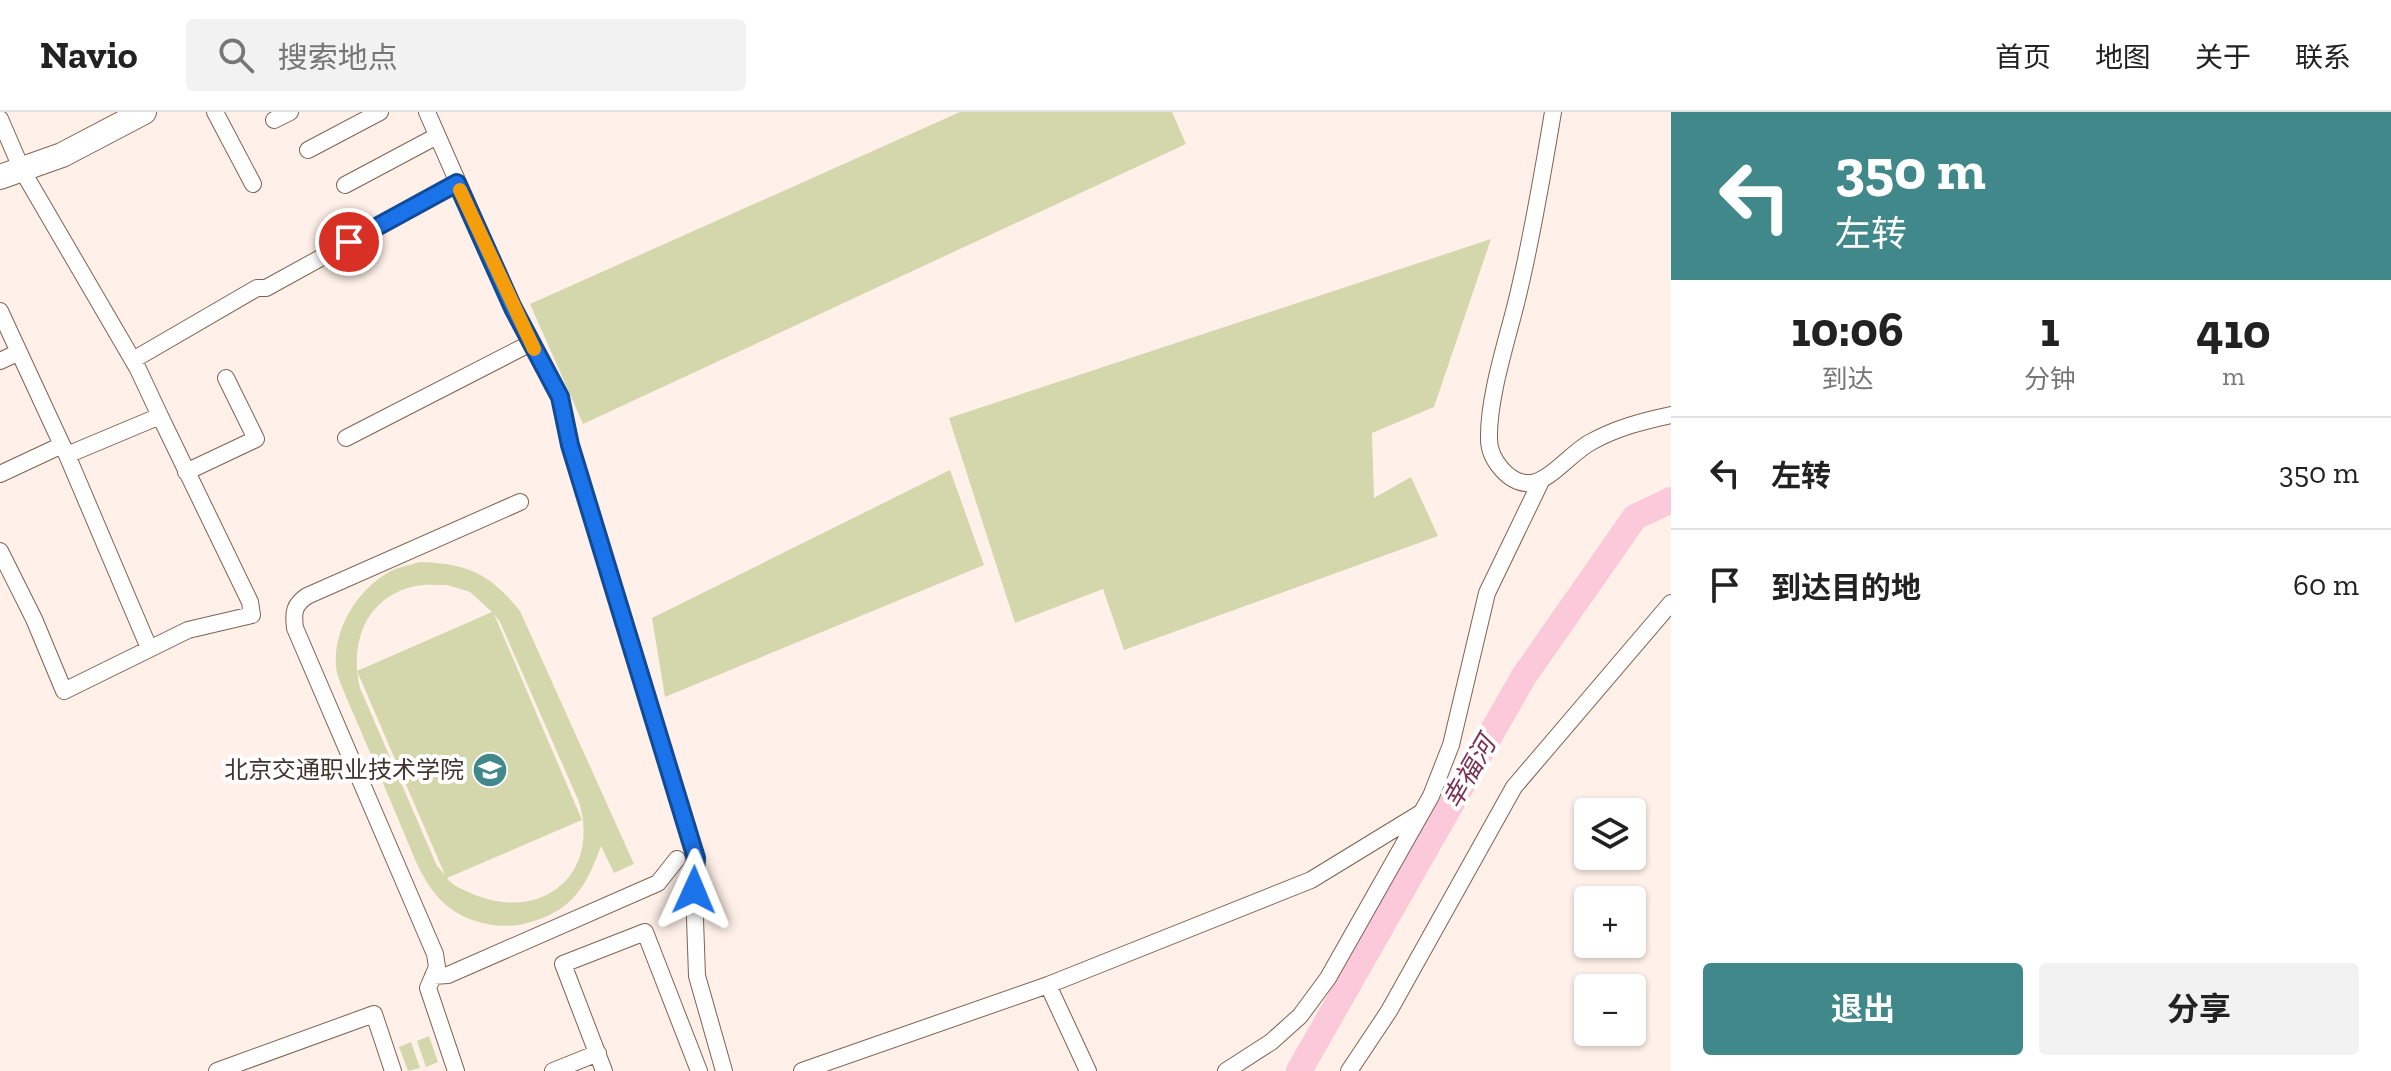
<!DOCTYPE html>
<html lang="zh">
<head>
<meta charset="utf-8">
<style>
  body { margin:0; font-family:"Zilla Slab","Noto Sans SC",serif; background:#f2f2f2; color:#222; height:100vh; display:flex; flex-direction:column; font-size:30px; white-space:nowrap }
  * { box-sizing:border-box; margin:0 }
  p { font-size:26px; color:#767676 }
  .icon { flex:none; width:44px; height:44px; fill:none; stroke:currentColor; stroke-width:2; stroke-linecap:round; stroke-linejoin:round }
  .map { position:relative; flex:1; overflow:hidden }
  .side { display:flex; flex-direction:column; background:#fff; width:720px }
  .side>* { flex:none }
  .banner { background:#408889; color:#fff; overflow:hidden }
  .fabs { position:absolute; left:1574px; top:686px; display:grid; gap:16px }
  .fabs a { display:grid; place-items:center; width:72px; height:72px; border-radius:8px; background:#fff; box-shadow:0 2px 6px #0004; font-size:40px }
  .pin { position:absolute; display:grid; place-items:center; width:68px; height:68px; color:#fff; margin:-34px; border:4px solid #fff; border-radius:50%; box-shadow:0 2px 8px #0007 }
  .me { position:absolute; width:88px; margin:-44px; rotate:1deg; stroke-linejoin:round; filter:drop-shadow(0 0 6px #0008) }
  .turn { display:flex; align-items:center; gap:28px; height:168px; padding:0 32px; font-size:36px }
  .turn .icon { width:104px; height:104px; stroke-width:2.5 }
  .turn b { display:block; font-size:56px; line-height:68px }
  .eta { display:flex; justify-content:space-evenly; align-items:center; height:136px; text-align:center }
  .eta b { font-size:48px; font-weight:700; line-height:56px }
  .cta { display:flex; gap:16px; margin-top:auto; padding:16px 32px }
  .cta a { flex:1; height:92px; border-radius:8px; background:#408889; color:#fff; font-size:32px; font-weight:700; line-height:92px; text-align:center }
  .cta a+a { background:#f2f2f2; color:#222 }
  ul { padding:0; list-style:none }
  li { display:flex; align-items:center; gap:24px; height:112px; padding:0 32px; border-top:2px solid #e0e0e0 }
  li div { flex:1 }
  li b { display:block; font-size:30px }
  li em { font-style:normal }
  header { display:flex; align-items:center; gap:48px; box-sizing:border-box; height:112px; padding:0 40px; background:#fff; border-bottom:2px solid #e0e0e0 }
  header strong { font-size:38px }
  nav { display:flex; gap:44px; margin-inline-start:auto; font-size:28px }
  .search { width:560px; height:72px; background:#f2f2f2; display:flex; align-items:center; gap:20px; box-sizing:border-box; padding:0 28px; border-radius:8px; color:#767676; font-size:30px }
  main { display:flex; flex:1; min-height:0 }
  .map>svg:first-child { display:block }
</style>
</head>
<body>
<header>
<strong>Navio</strong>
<div class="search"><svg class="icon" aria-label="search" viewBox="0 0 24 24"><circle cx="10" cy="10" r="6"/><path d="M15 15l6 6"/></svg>搜索地点</div>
<nav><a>首页</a><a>地图</a><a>关于</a><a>联系</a></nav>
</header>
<main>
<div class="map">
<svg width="1671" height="959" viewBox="0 0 1671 959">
  <rect width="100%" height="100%" fill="#fff1e9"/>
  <path fill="#d4d7ac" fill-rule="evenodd" d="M 960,0 L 1172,0 L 1186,32 L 583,312 L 530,192 Z
    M 1491,127 L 1434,295 L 1372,321 L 1374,386 L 1411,365 L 1438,424 L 1124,538 L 1103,477 L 1015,511 L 949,306 Z
    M 950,358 L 984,453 L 665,585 L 652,506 Z
    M 420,450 C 466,451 491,462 520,499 L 634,752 L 614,761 L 601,734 C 587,773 573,798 531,810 C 499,820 459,810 437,784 C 420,765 411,737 401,714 C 383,671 365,628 346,585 C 343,576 337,565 336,555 C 333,517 357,478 389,460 C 398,455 410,453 420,450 ZM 447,473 L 470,480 L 492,500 L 357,559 L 445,763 L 437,754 L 360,576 C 349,531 366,484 416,474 C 426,472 437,473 447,473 ZM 494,502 L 500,510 L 579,690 C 601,763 541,811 473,782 C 463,777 453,775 447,766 L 582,708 Z
    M 429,924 L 438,950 L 426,955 L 417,929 Z
    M 411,930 L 420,956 L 408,959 L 399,935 Z"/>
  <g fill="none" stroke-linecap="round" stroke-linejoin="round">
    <path stroke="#fbc9da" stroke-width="26" d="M 1299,959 L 1524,564 L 1635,405 L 1671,388"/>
    <defs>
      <path id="street" d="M 215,0 L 253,72
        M 427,0 L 513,196 L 560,285 L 570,333 L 696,746 L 694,778 L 697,864 L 724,959
        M 1553,0 C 1543,60 1533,120 1519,179 C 1509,223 1488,283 1489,327 C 1489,347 1509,373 1531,371 C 1550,369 1573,339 1591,330 C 1616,316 1643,309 1671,303
        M 0,7 L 22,58 L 138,257 L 160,304 L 67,343 L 62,333 L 0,362
        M 274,8 L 290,0
        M 308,38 L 380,0
        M 345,73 L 437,24
        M 0,199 L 62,333
        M 133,248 L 257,176 L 266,176 L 457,71
        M 0,249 L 19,240
        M 346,326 L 531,231
        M 67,343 L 149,536
        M 186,360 L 256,327 L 226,266
        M 0,439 L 34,507 L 64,579 L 188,518 L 252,503 L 250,490 L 160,304
        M 433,864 L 448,863 L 658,771 L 677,747
        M 1048,873 L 1088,959
        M 217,959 L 374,902 L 393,959
        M 456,959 L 428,876 L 437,855 L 435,842 L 295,516 C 293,500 294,493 307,484 L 520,390
        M 553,959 L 598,941
        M 604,959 L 563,852 L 645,820 L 699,959
        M 802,959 L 1048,873 L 1311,768 L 1419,702
        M 1226,959 L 1271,930 L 1300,904 L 1328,866 L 1431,684 L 1451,633 L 1487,481 L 1542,367
        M 1349,959 L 1389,899 L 1514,675 L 1671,491"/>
      <path id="secondary" d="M 0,65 L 62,43 L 144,0"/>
    </defs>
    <use href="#street" stroke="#7f6250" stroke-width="18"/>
    <use href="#secondary" stroke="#7f6250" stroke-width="26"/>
    <use href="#street" stroke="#fff" stroke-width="16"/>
    <use href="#secondary" stroke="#fff" stroke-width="24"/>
  </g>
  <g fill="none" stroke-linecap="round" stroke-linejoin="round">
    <defs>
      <path id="route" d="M 349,130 L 457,71 L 513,196 L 560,285 L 570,333 L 696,746 L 694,778"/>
    </defs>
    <use href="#route" stroke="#114b97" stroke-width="20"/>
    <use href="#route" stroke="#1a73e8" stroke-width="14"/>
    <path stroke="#f59e0b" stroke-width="14" d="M 460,78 L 534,237"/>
  </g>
  <defs>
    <symbol id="university-disc" viewBox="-11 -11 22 22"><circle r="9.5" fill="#408889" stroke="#fff"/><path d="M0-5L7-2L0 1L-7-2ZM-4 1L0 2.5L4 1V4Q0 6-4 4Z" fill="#fff"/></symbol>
  </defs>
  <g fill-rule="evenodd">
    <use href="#university-disc" x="470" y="638" width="40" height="40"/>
  </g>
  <g text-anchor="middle" stroke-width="8" stroke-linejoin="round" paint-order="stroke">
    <g font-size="24" fill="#42352d" stroke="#fff" text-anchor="end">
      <text x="464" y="666">北京交通职业技术学院</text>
    </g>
    <g font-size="26" font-style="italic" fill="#79304f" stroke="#fff">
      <text transform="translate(1469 660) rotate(-60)" y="9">幸福河</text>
    </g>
  </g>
</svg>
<div class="fabs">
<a><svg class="icon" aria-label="layers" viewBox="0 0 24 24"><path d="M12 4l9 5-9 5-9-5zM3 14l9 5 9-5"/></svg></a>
<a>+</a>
<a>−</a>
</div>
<div class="pin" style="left:349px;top:130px;background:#d93025"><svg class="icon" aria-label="arrive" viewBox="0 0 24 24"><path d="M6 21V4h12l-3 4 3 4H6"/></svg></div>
<svg class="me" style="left:694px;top:778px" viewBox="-20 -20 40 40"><path d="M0-17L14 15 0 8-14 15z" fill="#1a73e8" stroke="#fff" stroke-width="4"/></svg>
</div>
<section class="side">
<div class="banner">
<div class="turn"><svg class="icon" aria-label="left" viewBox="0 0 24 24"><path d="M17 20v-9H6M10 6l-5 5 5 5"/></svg><div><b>350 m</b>左转</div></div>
</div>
<div class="eta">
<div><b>10:06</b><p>到达</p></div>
<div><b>1</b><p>分钟</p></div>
<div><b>410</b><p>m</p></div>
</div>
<ul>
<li><svg class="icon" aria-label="left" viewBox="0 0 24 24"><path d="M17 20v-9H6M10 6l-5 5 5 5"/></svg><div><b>左转</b></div><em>350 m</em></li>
<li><svg class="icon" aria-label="arrive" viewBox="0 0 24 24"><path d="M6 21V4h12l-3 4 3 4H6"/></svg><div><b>到达目的地</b></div><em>60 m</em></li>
</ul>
<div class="cta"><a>退出</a><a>分享</a></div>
</section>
</main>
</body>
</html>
